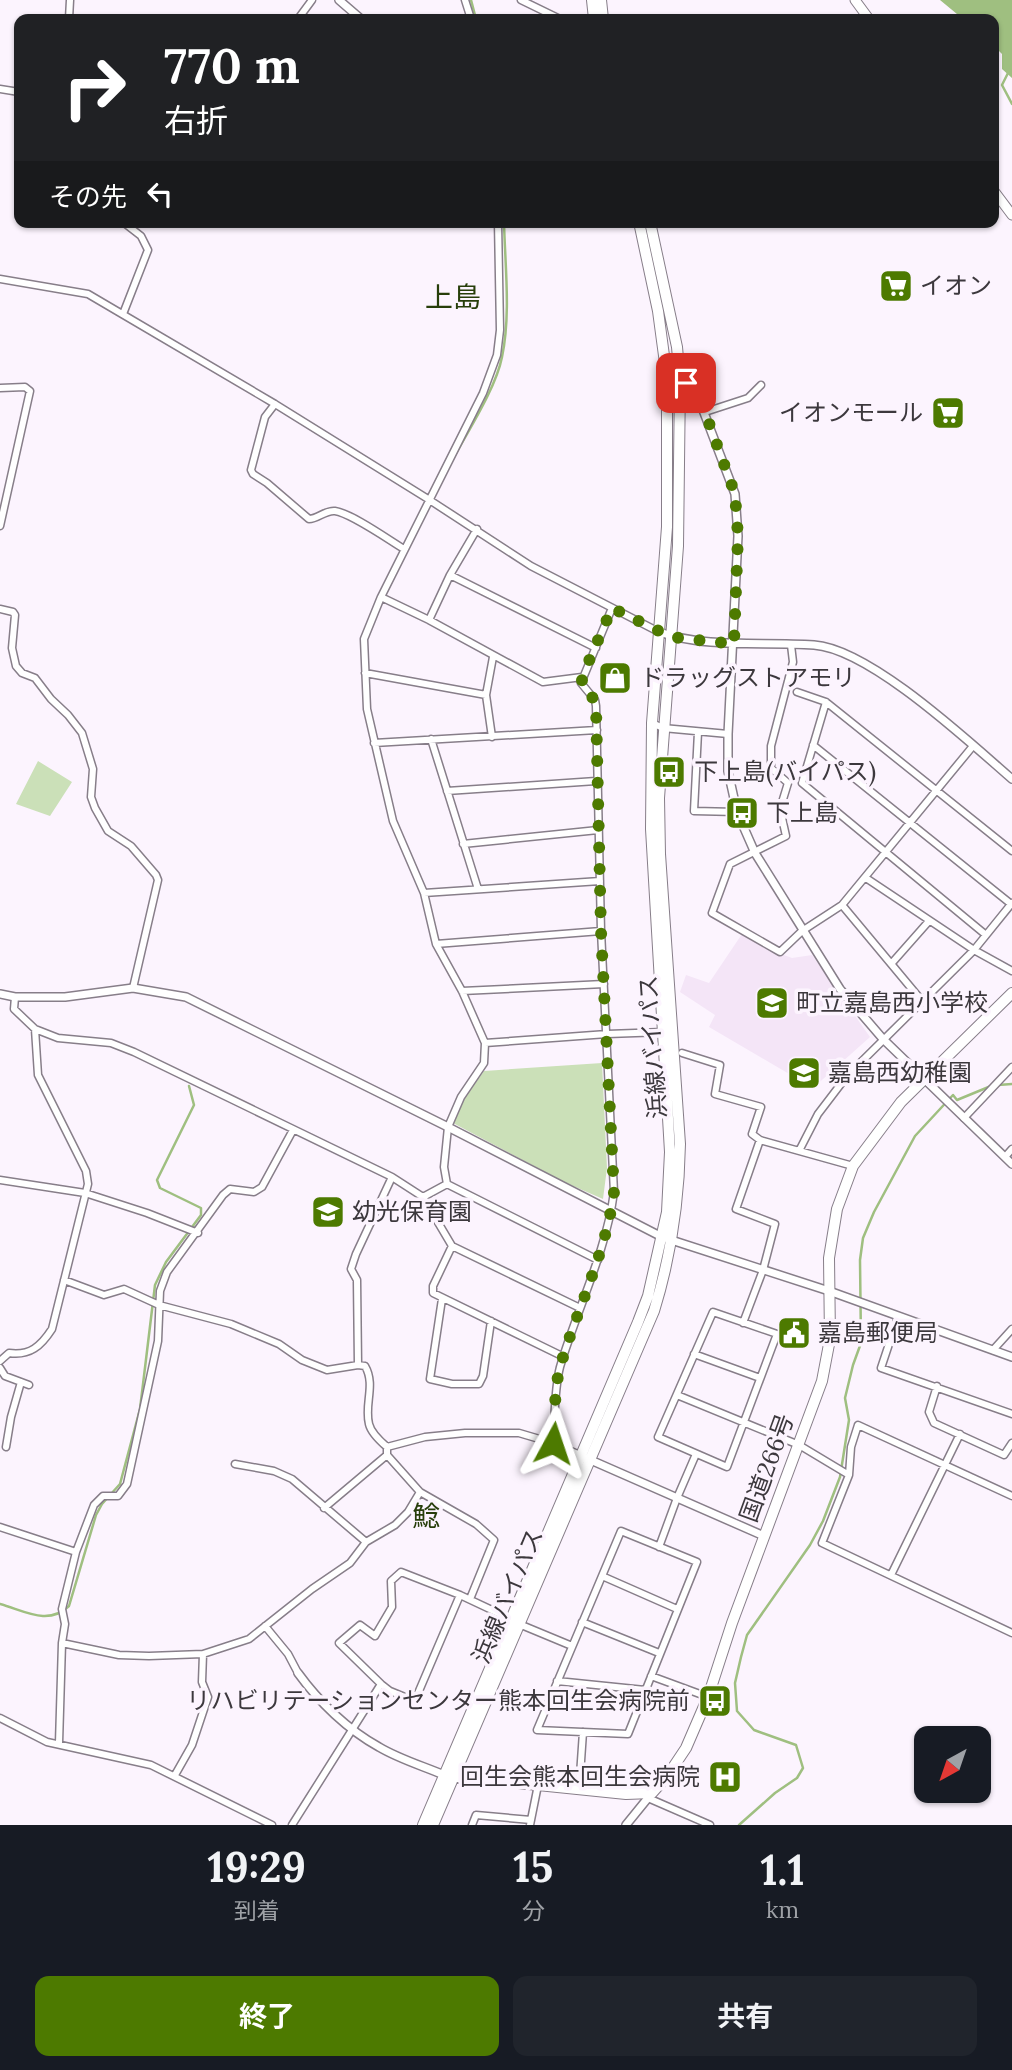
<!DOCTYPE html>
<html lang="ja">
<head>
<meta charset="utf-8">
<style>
  body { margin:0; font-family:Lora,"Noto Sans JP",serif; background:#20242c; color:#f1f3f6; height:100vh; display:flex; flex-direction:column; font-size:26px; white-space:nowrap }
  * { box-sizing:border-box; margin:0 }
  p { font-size:23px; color:#9ea1a6 }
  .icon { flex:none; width:38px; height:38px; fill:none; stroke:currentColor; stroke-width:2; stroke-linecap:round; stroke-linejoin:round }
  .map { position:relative; height:1825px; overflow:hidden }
  .details { display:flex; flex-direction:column; background:#171b24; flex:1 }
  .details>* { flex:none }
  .banner { position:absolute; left:14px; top:14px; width:985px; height:214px; border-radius:14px; box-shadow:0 2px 5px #0004; background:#202124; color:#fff; overflow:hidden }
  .needle { width:46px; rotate:220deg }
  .buttons { position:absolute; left:914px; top:1726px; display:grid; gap:14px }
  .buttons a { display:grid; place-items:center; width:77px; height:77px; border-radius:14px; background:#171b24; box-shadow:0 2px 5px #0004; font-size:35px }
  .pin { position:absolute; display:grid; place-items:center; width:60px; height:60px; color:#fff; margin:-30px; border-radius:14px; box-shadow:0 4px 10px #0006 }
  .me { position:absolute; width:77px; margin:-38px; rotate:5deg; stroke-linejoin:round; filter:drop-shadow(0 0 5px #0008) }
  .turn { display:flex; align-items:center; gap:24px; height:147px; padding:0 35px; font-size:32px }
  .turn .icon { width:91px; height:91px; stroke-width:2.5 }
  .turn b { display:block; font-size:49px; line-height:60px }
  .then { display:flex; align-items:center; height:66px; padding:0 35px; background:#0003; gap:14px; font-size:26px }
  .eta { display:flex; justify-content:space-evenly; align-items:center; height:119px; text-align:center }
  .eta b { font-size:42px; font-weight:700; line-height:49px }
  .primary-button { display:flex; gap:14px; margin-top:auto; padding:14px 35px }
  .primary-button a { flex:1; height:80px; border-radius:14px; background:#4d7a00; color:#fff; font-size:28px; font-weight:700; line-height:80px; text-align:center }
  .primary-button a+a { background:#20242c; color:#f1f3f6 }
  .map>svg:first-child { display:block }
</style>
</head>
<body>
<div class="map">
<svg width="1012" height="1825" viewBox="0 0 1012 1825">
  <rect width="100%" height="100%" fill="#fcf4fe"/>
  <path fill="#f4e5f7" d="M 742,934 L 768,949 L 792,958 L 812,955 L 870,1037 L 813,1088 L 709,1027 L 715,1015 L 680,992 L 686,975 L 709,983 Z"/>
  <path fill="#cbe0b8" d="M 38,761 L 72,782 L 50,816 L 16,804 Z
    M 602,1063 L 607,1168 L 603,1199 L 564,1182 L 453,1123 L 464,1099 L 484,1071 Z"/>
  <path fill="#9fbf80" d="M 940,0 L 1012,0 L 1012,78 L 1002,69 L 1002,54 L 994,46 L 994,19 L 963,19 Z"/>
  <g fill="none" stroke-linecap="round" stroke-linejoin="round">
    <path stroke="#9fbf80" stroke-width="2.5" d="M 471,0 L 476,19
      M 1012,65 L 1002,85 L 1012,104
      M 453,459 C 468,431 496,388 502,357 C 511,314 505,266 504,222
      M 998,1085 L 1012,1084
      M 0,1604 C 25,1611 48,1626 69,1606 L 96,1515 L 102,1504 L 120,1484 L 140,1409 L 155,1285 L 166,1262 L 201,1215 L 201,1208 L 160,1188 L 157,1180 L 194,1105 L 189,1086
      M 739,1825 L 775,1793 L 797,1778 L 803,1768 L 796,1745 L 754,1730 L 737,1711 L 735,1683 L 741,1657 L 747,1635 L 810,1545 L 823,1521 L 840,1477 L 849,1420 L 845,1398 L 853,1365 L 861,1343 L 860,1260 L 863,1238 L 874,1212 L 915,1136 L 953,1095 L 957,1100 L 991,1086"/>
    <defs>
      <path id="minor" d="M 465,0 L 471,19
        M 521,0 L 560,19
        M 69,19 L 70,0
        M 298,19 L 312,0
        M 0,89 L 19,92
        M 0,279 L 88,294 L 275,404 L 428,499 L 531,566 L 659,632
        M 123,314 L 148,250 L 141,236 L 123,222
        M 0,388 L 25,387 L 30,391 L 0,526
        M 275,404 L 265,417 L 251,470 L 253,474 L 267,483 L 309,519 C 318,519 325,510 335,511 C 351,513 389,540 404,549
        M 705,412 L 748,398 L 761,385
        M 450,575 L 596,648
        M 381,597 L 429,620 L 543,682 L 582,677
        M 0,609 L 13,612 L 15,615 L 12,648 L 16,666 L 22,673 L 35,678 L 51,699 L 68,715 L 82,733 L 93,769 L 91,797 L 95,808 L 108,831 L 131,846 L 156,875 L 158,880 L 133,988
        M 429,620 L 450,575 L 477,529
        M 791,645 L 793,662 L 771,746 L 771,768 L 788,783 L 780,809 L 786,836 L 730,864 L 712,913 L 780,952 L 802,931 L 842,905 L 973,746
        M 365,673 L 486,695
        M 797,692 L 826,702 L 1012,851
        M 826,702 L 802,783 L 986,935
        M 652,723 L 663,728 L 728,734
        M 698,732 L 694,811 L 737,812
        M 492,737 L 486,695 L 493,657
        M 431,739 L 478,889
        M 374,743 L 597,730
        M 813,745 L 1011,904
        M 447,791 L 596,781
        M 463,844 L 598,830
        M 866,878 L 974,950 L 1012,971
        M 424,893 L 600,881
        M 842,905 L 922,1001
        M 436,944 L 601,931
        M 891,964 L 929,921
        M 462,991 L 604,984
        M 15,997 L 14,1009 L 35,1029 L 58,1038 L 111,1043 L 134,1052 L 392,1177 L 423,1197 L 452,1246 L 580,1308
        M 485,1043 L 607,1034 L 664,1032
        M 682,1053 L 720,1065 L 715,1094 L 761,1107 L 752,1134 L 760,1140 L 853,1166
        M 964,1118 L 1012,1067
        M 800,1149 L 818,1114 L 847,1076 L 974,950 L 1012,903
        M 1005,1157 L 1012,1149
        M 0,1180 L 85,1193 L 147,1213 L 198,1233
        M 447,1184 L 444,1167 L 448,1127 L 461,1097 L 484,1063 L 485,1043 L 462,991 L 436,944 L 424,893 L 393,821 L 367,709 L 364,639 L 381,597 L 483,393 L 497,355 L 500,330 L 498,222
        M 447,1184 L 598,1260
        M 423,1197 L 447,1184
        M 452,1246 L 433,1286 L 433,1293 L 564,1357
        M 64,1280 L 104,1295 L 124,1289 L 159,1305 L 231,1324 L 279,1344 L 302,1360 L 327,1370 L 358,1365 L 365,1366 C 376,1385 364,1404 369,1424 C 371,1433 380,1441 387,1447 L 387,1455 L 420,1492 L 476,1524 L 494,1540 L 470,1599
        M 442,1299 L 430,1379 L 452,1384 L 479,1384 L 483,1376 L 491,1321
        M 713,1312 L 777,1334 L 727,1467 L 658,1437 Z
        M 898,1317 L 881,1368 L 1012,1414
        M 743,1323 L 763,1270 L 775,1224 L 736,1209 L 760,1140
        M 993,1350 L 1012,1329
        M 694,1354 L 760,1378
        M 0,1361 L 9,1353 C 30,1356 41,1346 52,1329 L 88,1184 L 86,1171 L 38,1075 L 35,1029
        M 358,1365 L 357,1280 L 351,1269 L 356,1254 L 392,1177
        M 0,1368 L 5,1376 L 29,1385
        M 937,1386 L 929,1412 L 934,1423 L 1004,1455 L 1012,1443
        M 677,1395 L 799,1445 L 849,1475
        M 553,1443 C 555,1419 554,1390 560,1367 C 577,1309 606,1253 614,1192 L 601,931 L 596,706 L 595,700 L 581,683 L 612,608
        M 6,1447 L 11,1417 L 21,1382
        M 387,1447 L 425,1437 L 465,1433 L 519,1433 L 553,1443 L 580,1455
        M 235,1464 L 274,1471 L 292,1479 L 366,1542
        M 1012,1496 L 858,1425 L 851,1447 L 849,1475 L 822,1543 L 1012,1633
        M 324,1508 L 387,1455
        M 0,1527 L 76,1552
        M 621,1531 L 697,1562 L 628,1734 L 537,1730 Z
        M 659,1547 L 677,1498 L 696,1454
        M 891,1575 L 960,1434
        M 602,1576 L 677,1609
        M 582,1622 L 659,1653
        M 519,1624 L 572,1646
        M 265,1626 L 288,1654 L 298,1673
        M 62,1643 L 119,1655 L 149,1656 L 203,1654 L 249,1639 L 312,1589 L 350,1563 L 366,1542 L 395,1525 L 408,1512 L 420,1492
        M 651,1676 L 708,1697
        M 557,1681 L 645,1690
        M 381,1684 L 390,1691 L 412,1700 L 416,1698 L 460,1595
        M 0,1718 L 47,1742 L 151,1765 L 272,1825
        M 59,1743 L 62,1643 L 65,1624 L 62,1609 L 76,1552 L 94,1505 L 103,1496 L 118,1496 L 127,1484 L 158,1341 L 160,1291 L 167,1272 L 223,1195 L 230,1189 L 254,1192 L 262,1187 L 293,1130
        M 175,1775 L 192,1745 L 208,1697 L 202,1682 L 203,1654
        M 579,1790 L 583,1732
        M 648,1798 L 710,1825
        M 292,1825 L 381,1684 L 339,1643 L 360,1625 L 375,1636 L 392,1607 L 391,1581 L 401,1572 L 460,1595 L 511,1619
        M 472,1825 L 476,1815 L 531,1820
        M 530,1825 L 538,1785"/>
      <path id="tertiary" d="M 339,0 L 361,19
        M 667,378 L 686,383 L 695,389 L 735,494 L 738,536 L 728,734 L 728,771 L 737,812 L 755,853 L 840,989 L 883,1039 L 1012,1164
        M 659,632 C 709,649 762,641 814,645 C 870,649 968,741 1012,779
        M 0,994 L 15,997 L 65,997 L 133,988 L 186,997 L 448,1127 L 662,1237 L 829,1291 L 1012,1357
        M 586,1458 L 764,1536
        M 298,1673 C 319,1702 348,1730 379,1747 C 399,1759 423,1766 444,1775
        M 626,1825 L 652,1793"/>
      <path id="primary" d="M 855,0 L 869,19
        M 994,191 L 1012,215"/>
      <path id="trunk" d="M 592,0 L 594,19
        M 601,0 L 603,19
        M 448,1776 L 626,1794 L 652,1793 L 668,1775 L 686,1748 L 708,1697 L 732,1623 L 822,1381 L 830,1339 L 829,1258 L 837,1209 L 853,1166 L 901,1102 L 1012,993
        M 423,1825 L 638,1322 L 648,1296 L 667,1212 L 670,1152 L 651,829 L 652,723 L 667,527 L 667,378 L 658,311 L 639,222
        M 433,1825 L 654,1311 C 671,1256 679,1202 680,1144 L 660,854 L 659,798 L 678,546 L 680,381 L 677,347 L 650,222"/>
    </defs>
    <use href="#minor" stroke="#877e89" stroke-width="9"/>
    <use href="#tertiary" stroke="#877e89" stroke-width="10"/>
    <use href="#primary" stroke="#877e89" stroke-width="11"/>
    <use href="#trunk" stroke="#877e89" stroke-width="12"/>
    <use href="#minor" stroke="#fff" stroke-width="6"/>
    <use href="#tertiary" stroke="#fff" stroke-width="7"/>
    <use href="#primary" stroke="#fff" stroke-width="9"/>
    <use href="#trunk" stroke="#fff" stroke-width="10"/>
  </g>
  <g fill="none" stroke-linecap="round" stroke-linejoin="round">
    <path stroke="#4d7a00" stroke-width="12" stroke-dasharray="0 21.6" d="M 553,1443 C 555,1419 554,1390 560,1367 C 577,1309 606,1253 614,1192 L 601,931 L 596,706 L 595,700 L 582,687 L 582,677 L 612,608 L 671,637 L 734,644 L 738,536 L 735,494 L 698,393 L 686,383"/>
  </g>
  <defs>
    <symbol id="supermarket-square" viewBox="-11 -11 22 22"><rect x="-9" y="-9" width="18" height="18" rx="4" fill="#4d7a00" stroke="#fcf4fe"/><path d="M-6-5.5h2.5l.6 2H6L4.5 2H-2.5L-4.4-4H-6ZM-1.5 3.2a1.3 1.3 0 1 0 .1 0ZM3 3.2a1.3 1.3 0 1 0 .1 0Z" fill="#fff"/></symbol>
    <symbol id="shop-square" viewBox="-11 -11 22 22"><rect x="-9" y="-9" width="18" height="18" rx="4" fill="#4d7a00" stroke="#fcf4fe"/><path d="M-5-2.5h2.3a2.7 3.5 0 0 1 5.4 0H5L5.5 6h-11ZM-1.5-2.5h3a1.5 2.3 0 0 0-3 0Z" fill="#fff"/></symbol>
    <symbol id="bus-square" viewBox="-11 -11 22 22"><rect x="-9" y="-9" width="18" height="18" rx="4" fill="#4d7a00" stroke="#fcf4fe"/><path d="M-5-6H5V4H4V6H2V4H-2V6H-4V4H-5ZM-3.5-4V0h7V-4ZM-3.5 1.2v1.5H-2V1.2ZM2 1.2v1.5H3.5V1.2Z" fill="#fff"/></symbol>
    <symbol id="school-square" viewBox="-11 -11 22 22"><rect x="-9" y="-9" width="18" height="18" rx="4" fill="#4d7a00" stroke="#fcf4fe"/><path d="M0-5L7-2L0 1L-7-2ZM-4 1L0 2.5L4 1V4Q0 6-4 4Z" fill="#fff"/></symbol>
    <symbol id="civic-square" viewBox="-11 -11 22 22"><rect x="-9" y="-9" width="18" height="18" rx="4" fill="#4d7a00" stroke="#fcf4fe"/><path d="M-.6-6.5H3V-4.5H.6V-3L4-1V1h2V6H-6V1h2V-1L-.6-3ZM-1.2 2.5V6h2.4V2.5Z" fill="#fff"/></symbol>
    <symbol id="hospital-square" viewBox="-11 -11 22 22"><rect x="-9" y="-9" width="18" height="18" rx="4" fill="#4d7a00" stroke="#fcf4fe"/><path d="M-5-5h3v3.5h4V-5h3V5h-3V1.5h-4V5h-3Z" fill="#fff"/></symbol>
  </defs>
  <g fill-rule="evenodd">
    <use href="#supermarket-square" x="877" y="267" width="38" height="38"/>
    <use href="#supermarket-square" x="929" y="394" width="38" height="38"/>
    <use href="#shop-square" x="596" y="659" width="38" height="38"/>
    <use href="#bus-square" x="650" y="753" width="38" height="38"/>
    <use href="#bus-square" x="723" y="794" width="38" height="38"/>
    <use href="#school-square" x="753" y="984" width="38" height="38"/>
    <use href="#school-square" x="785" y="1054" width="38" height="38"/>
    <use href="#school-square" x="309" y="1193" width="38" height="38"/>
    <use href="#civic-square" x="775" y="1314" width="38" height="38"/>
    <use href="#bus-square" x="696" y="1682" width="38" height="38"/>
    <use href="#hospital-square" x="706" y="1758" width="38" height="38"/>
  </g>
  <g text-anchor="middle" stroke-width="7" stroke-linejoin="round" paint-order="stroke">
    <g font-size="24" fill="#3c383d" stroke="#fcf4fe" text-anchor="start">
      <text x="920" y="294">イオン</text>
      <text x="923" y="421" text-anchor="end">イオンモール</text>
      <text x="640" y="686">ドラッグストアモリ</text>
      <text x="694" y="780">下上島(バイパス)</text>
      <text x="766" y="821">下上島</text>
      <text x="796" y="1011">町立嘉島西小学校</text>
      <text x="828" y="1081">嘉島西幼稚園</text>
      <text x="352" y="1220">幼光保育園</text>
      <text x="818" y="1341">嘉島郵便局</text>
      <text x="690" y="1709" text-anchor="end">リハビリテーションセンター熊本回生会病院前</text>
      <text x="700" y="1785" text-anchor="end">回生会熊本回生会病院</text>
    </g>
    <g font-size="24" fill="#3c383d" stroke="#fcf4fe">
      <text transform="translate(653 1047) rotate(-94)" y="8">浜線バイパス</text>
      <text transform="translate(767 1468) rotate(-70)" y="8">国道266号</text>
      <text transform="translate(508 1596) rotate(-67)" y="8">浜線バイパス</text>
    </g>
    <g font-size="28" fill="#273e0a" stroke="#fcf4fe">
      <text x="453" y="307">上島</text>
      <text x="426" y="1526">鯰</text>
    </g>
  </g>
</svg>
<div class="buttons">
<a><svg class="needle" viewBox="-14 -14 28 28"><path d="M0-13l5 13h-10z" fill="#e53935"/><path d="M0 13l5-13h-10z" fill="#9ea1a6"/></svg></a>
</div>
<div class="pin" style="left:686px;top:383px;background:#d93025"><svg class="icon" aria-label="arrive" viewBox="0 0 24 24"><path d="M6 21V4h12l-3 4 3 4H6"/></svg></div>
<svg class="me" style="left:553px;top:1443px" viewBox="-20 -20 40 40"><path d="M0-17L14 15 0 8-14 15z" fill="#4d7a00" stroke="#fff" stroke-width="4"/></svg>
<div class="banner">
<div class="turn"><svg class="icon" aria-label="right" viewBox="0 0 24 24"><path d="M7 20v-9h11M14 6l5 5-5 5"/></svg><div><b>770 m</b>右折</div></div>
<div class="then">その先<svg class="icon" aria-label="left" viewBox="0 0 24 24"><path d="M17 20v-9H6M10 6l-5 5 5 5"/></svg></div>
</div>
</div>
<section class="details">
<div class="eta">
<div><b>19:29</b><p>到着</p></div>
<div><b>15</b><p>分</p></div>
<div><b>1.1</b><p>km</p></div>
</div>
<div class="primary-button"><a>終了</a><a>共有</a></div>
</section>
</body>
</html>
